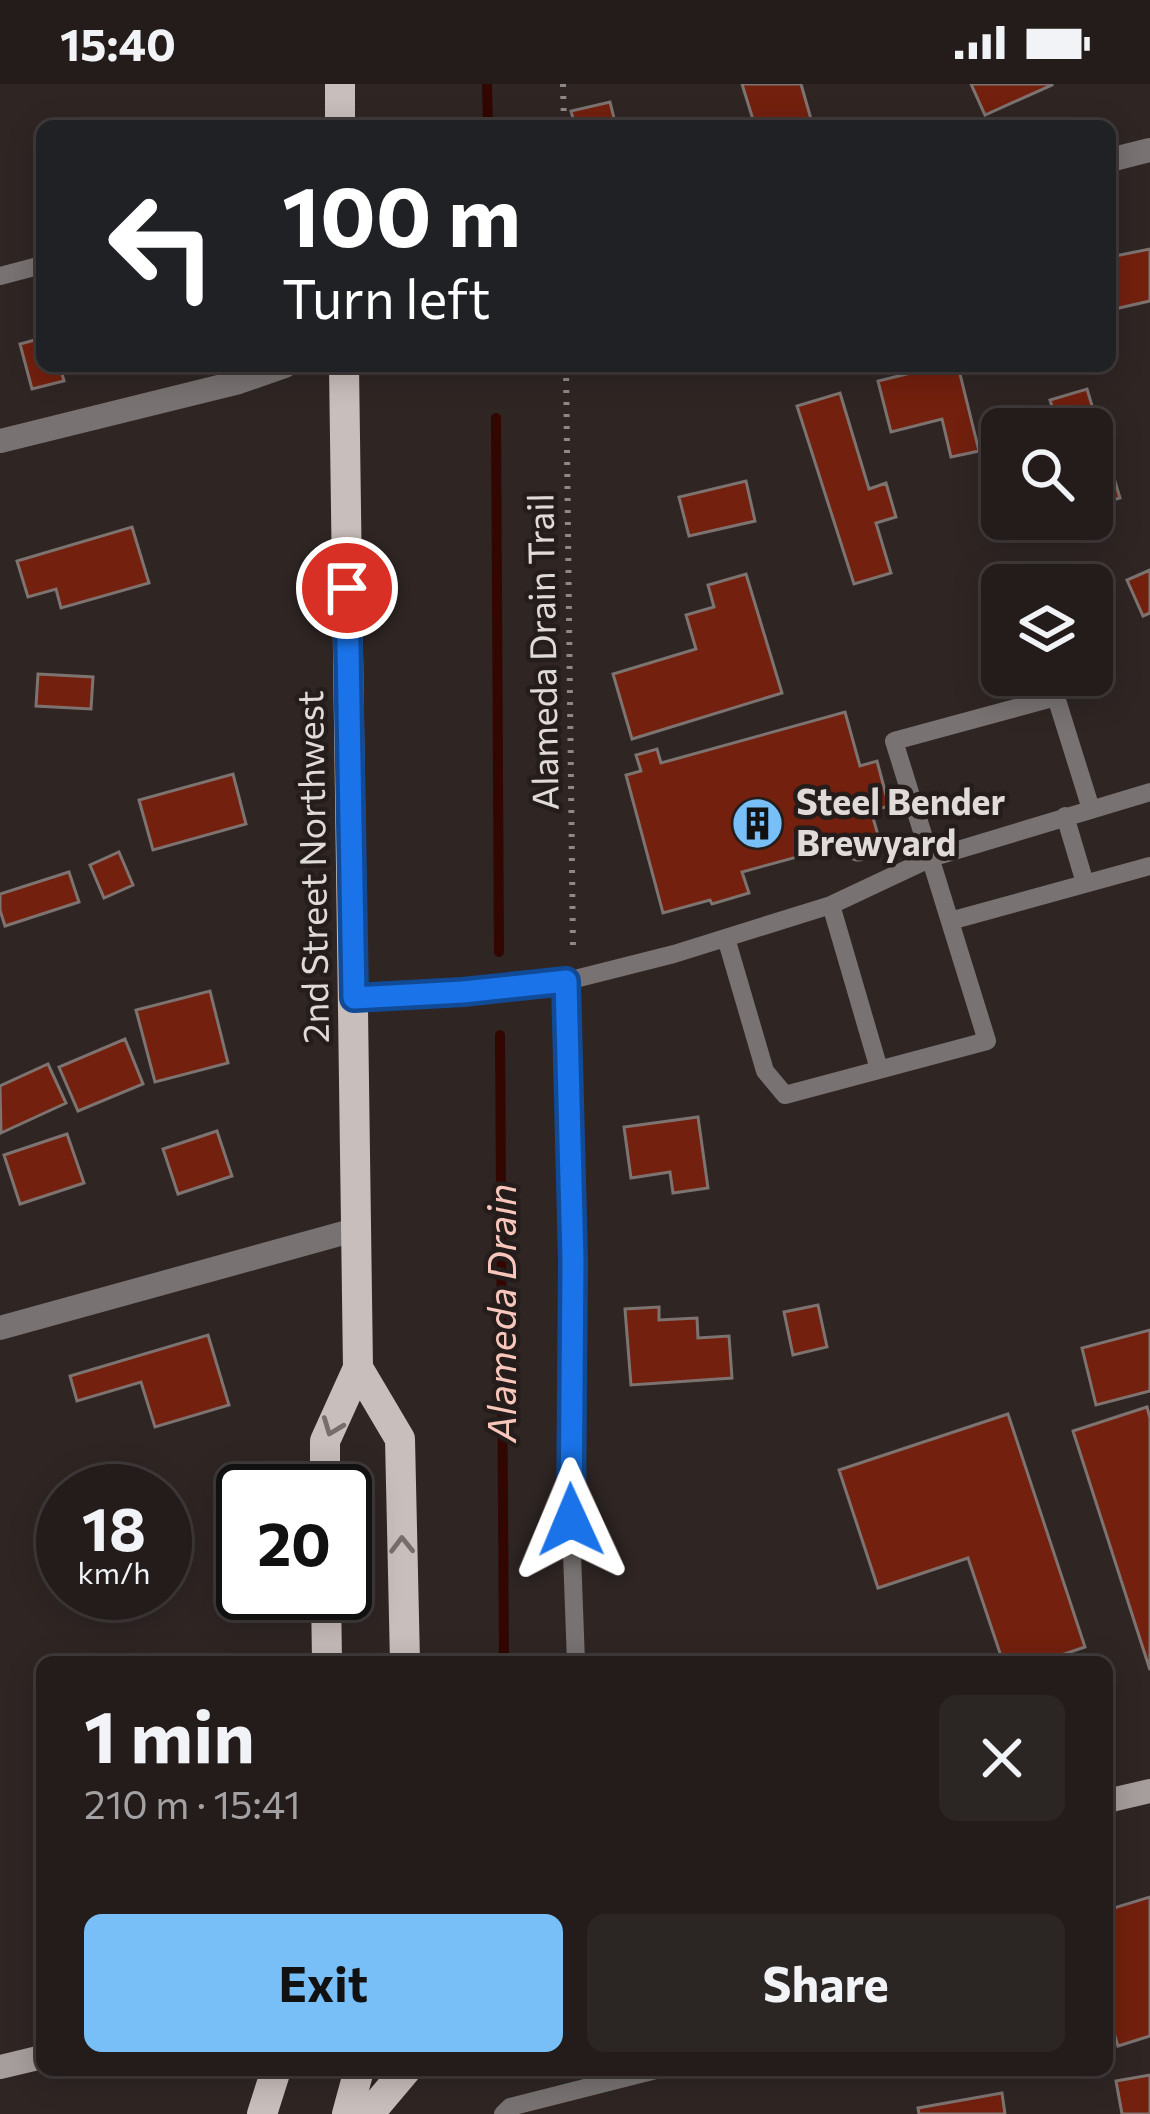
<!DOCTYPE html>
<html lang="en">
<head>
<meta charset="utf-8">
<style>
  body { margin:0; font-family:Commissioner,sans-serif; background:#2b2524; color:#f1f3f6; height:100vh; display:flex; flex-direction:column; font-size:45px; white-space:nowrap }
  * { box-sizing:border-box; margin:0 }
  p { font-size:39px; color:#a3a1a3 }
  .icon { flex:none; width:66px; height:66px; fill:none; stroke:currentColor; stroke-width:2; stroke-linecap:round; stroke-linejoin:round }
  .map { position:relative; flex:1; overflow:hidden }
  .drawer { position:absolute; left:36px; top:1572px; width:1077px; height:420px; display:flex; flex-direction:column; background:#231c1b; border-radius:18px; box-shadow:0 6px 30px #0003,0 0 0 3px #403a3a }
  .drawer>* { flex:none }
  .banner { position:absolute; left:36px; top:36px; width:1080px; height:252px; border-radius:18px; box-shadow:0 6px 30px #0003,0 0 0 3px #403a3a; background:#202124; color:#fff; overflow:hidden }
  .buttons { position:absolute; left:981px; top:324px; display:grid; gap:24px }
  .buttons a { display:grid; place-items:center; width:132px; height:132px; border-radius:18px; background:#231c1b; box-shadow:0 6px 30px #0003,0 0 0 3px #403a3a; font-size:60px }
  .speed { position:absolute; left:36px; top:1380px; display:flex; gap:24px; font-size:60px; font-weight:700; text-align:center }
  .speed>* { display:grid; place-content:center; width:156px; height:156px; border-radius:50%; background:#231c1b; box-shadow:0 6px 30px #0003,0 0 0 3px #403a3a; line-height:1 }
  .speed small { font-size:30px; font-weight:400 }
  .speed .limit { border:6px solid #111; border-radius:18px; background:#fff; color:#111 }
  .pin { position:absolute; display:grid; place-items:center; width:102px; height:102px; color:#fff; margin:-51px; border:6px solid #fff; border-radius:50%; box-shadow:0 3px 12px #0007 }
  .me { position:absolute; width:132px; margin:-66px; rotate:359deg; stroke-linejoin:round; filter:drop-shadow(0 0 9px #0008) }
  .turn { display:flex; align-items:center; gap:42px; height:252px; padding:0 48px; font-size:54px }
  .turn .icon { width:156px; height:156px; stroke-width:2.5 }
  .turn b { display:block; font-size:84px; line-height:102px }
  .round { display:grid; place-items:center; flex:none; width:126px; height:126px; border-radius:18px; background:#2b2524 }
  .head { display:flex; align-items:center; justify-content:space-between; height:204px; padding:0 48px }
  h1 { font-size:72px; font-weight:700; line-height:90px }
  .cta { display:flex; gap:24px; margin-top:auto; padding:24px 48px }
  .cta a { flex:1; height:138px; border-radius:18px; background:#78bff7; color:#111; font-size:48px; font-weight:700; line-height:138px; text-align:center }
  .cta a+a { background:#2b2524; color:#f1f3f6 }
  .status { display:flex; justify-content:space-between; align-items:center; height:84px; padding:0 60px; background:#231c1b; direction:ltr }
  .status svg { height:33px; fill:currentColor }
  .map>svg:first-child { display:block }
</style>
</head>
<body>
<div class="status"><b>15:40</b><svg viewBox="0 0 49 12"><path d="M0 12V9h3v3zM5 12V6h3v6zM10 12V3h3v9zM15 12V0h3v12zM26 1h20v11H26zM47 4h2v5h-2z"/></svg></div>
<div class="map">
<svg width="1150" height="2030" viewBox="0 0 1150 2030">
  <rect width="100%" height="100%" fill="#2f2624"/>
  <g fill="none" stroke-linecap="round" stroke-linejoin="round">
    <path stroke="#320601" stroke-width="10" d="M 487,0 L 488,42
      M 496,334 L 499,868
      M 500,951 L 504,1578"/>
  </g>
  <path fill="#73200e" stroke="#7d7370" stroke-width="3" d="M 742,0 L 801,0 L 813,42 L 755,42 Z
    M 971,0 L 1052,0 L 1052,1 L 985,31 Z
    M 610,18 L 616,42 L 575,42 L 571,27 Z
    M 1150,165 L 1150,217 L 1110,226 L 1110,173 Z
    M 42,254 L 42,282 L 60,282 L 64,297 L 32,305 L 20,260 Z
    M 939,282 L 958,282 L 979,367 L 951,373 L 942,335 L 891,348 L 878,297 Z
    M 1087,305 L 1120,414 L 1092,422 L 1092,345 L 1059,345 L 1050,316 Z
    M 840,309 L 869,405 L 886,399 L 896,433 L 876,439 L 891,489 L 854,500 L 797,322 Z
    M 746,397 L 755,437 L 689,452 L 679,413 Z
    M 132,443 L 149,499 L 61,524 L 56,505 L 28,513 L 17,477 Z
    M 1150,486 L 1150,529 L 1143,532 L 1127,496 Z
    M 746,490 L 782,609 L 632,655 L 613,590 L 696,565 L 686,531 L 714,523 L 708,501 Z
    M 38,590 L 93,593 L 91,625 L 36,622 Z
    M 845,628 L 860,682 L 877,677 L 889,722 L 871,727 L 878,751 L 742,788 L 749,809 L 712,820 L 710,816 L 663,829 L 626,691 L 641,687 L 636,671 L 657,665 L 661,679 Z
    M 233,690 L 246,740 L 153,766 L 139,716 Z
    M848 766a10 10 0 1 1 20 0a10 10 0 1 1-20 0Z
    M 119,768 L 133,801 L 104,814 L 90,781 Z
    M 69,788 L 79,818 L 5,842 L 0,826 L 0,810 Z
    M 210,907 L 228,979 L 155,998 L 136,926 Z
    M 125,955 L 143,1000 L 78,1027 L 59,983 Z
    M 48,980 L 66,1019 L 1,1049 L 0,1002 Z
    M 698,1033 L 708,1104 L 673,1109 L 670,1088 L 631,1094 L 624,1043 Z
    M 217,1047 L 232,1092 L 178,1110 L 163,1065 Z
    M 67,1050 L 84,1099 L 20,1120 L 4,1071 Z
    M 818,1221 L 827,1263 L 793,1271 L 784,1228 Z
    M 659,1223 L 659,1236 L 697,1234 L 698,1254 L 729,1252 L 732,1294 L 631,1301 L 625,1225 Z
    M 1150,1246 L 1150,1307 L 1096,1321 L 1082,1264 Z
    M 208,1251 L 229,1321 L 155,1343 L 141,1298 L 77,1317 L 70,1292 Z
    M 1147,1323 L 1150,1334 L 1150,1586 L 1073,1347 Z
    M 1008,1330 L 1085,1563 L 1041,1578 L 1003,1578 L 968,1474 L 878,1504 L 839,1386 Z
    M 1150,1813 L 1150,1952 L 1118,1962 L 1107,1926 L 1107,1826 Z
    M 1150,1991 L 1150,2030 L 1122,2030 L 1116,1997 Z
    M 1002,2009 L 1005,2030 L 919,2030 L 918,2024 Z"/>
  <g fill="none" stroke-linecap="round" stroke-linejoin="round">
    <path stroke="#8f8886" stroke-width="6" stroke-dasharray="3 9" stroke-linecap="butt" d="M 563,0 L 564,42
      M 566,282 L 573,866"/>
    <path stroke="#787372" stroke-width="18" d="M 0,192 L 42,181
      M 1065,732 L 1085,799
      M 831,821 L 879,985
      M 950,837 L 1150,782
      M 726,854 L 765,987 L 785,1011 L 987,957 L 894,657 L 1056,613 L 1091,725
      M 567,897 L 674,870 L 831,821 L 931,774 L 1150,708
      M 354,914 L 463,908 L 567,897 L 573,1176 L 569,1389 L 576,1578
      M 503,2030 L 510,2023 L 656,1986"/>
    <path stroke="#787372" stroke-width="24" d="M 1110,76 L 1150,66
      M 0,357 L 239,298 L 285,282
      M 0,1244 L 358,1145"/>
    <path stroke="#a59e9c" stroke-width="24" d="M 1107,1717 L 1150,1707
      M 0,1983 L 42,1973"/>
    <path stroke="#c8bebc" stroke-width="30" d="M 340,0 L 340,42
      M 358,1284 L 400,1355 L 405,1578
      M 325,1407 L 325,1357 L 358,1284 L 344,282
      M 326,1509 L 327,1578
      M 262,2030 L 276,1986
      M 347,2030 L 359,1986
      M 369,2030 L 406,1986"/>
  </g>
  <defs><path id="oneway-chevron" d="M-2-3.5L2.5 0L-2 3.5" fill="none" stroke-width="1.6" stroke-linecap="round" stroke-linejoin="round" transform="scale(3)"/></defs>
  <g stroke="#766e6c">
    <use href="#oneway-chevron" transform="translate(332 1343) rotate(111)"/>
    <use href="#oneway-chevron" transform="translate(402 1461) rotate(-91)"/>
  </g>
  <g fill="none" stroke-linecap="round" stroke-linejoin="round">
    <defs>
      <path id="route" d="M 347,504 L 354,914 L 463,908 L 566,897 L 573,1176 L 571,1436"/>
    </defs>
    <use href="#route" stroke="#114b97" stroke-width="30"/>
    <use href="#route" stroke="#1a73e8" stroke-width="21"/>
  </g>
  <defs>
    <symbol id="building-disc" viewBox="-11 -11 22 22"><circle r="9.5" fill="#78bff7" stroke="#251d1b"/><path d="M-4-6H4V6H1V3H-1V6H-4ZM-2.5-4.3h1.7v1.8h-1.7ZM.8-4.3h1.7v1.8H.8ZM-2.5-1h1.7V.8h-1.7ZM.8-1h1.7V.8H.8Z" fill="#111"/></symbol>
  </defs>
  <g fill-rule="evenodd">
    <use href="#building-disc" x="728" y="710" width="59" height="59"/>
  </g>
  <g text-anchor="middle" stroke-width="9" stroke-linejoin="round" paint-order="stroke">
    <g font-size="36" fill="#e0dad8" stroke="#251d1b">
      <text transform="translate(543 568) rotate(-91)" y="13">Alameda Drain Trail</text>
      <text transform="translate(313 783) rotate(-91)" y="13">2nd Street Northwest</text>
    </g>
    <g font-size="36" font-weight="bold" fill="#e0dad8" stroke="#251d1b" text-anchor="start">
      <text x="796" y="731">Steel Bender<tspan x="796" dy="41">Brewyard</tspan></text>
    </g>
    <g font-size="39" font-style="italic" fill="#f8c6ba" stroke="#251d1b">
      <text transform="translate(502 1229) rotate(-90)" y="14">Alameda Drain</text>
    </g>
  </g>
</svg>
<div class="buttons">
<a><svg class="icon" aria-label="search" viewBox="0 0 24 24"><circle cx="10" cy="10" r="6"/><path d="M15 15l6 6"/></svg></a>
<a><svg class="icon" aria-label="layers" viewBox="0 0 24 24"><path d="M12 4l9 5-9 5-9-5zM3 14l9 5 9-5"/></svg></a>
</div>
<div class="speed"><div>18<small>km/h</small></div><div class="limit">20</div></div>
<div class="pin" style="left:347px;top:504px;background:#d93025"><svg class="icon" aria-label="arrive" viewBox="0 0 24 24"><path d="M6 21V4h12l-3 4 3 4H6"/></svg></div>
<svg class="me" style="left:571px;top:1436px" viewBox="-20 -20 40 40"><path d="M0-17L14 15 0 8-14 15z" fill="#1a73e8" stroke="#fff" stroke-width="4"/></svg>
<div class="banner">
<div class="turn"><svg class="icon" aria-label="left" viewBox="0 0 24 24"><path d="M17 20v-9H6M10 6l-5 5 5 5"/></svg><div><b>100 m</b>Turn left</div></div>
</div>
<section class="drawer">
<div class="head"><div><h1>1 min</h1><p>210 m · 15:41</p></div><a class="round"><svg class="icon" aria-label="close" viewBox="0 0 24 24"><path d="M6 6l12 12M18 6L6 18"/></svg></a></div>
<div class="cta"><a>Exit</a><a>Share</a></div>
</section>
</div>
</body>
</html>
